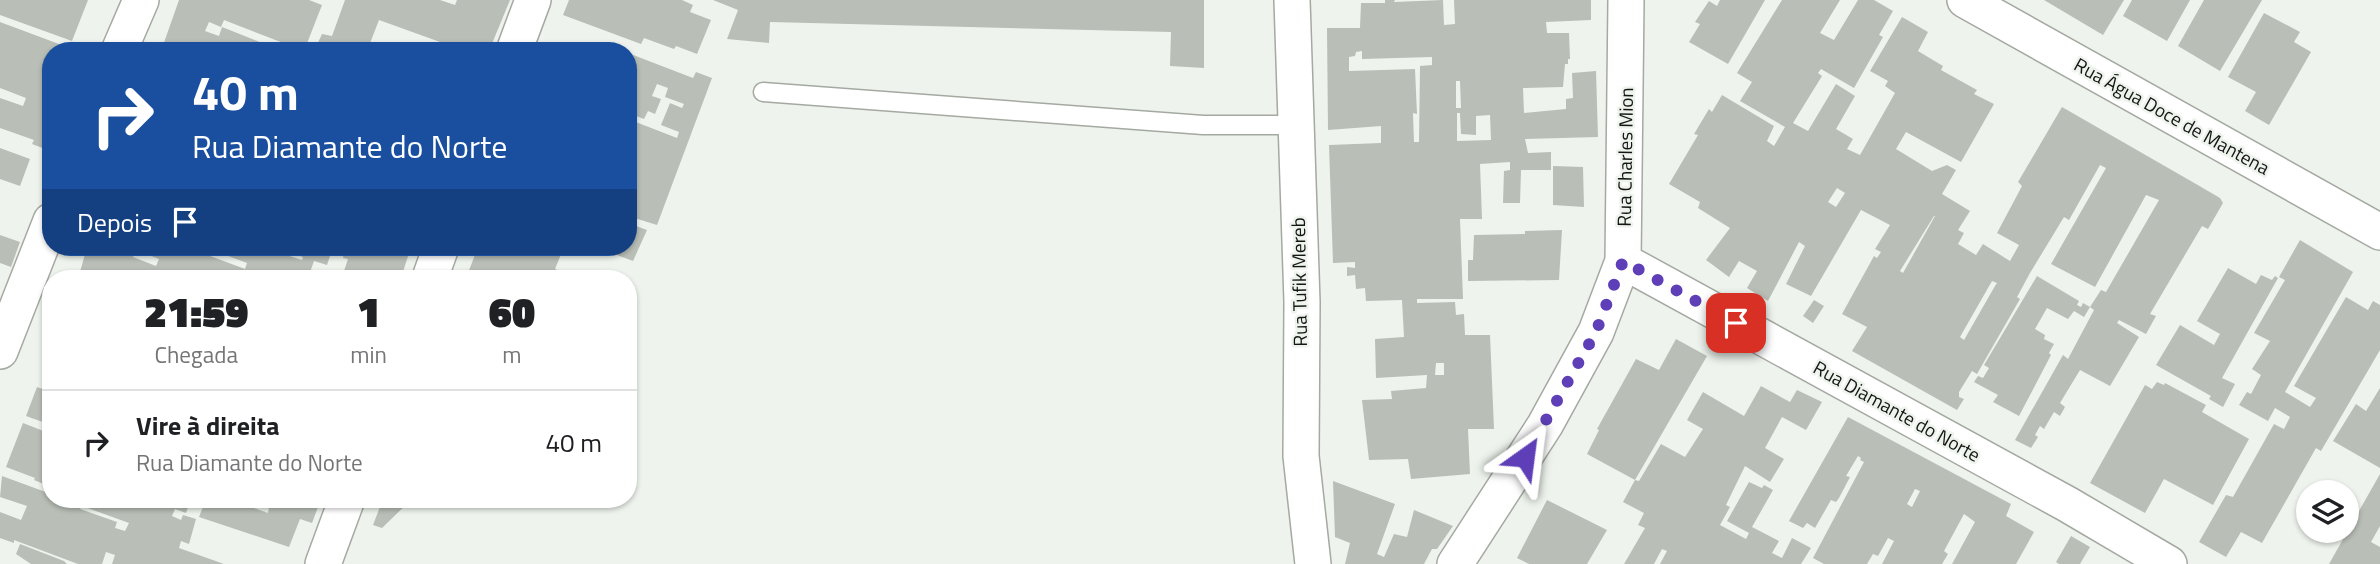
<!DOCTYPE html>
<html lang="pt">
<head>
<meta charset="utf-8">
<style>
  body { margin:0; font-family:"Titillium Web",sans-serif; background:#f6f6f6; color:#202124; height:100vh; display:flex; flex-direction:column; font-size:26px; white-space:nowrap }
  * { box-sizing:border-box; margin:0 }
  p { font-size:23px; color:#757577 }
  .icon { flex:none; width:38px; height:38px; fill:none; stroke:currentColor; stroke-width:2; stroke-linecap:round; stroke-linejoin:round }
  .map { position:relative; flex:1; overflow:hidden }
  .details { position:absolute; left:42px; top:270px; width:595px; height:238px; display:flex; flex-direction:column; background:#fff; border-radius:28px; box-shadow:0 2px 5px #0004 }
  .details>* { flex:none }
  .guide { position:absolute; left:42px; top:42px; width:595px; height:214px; border-radius:28px; box-shadow:0 2px 5px #0004; background:#1a4fa0; color:#fff; overflow:hidden }
  .tools { position:absolute; left:2296px; top:480px; display:grid; gap:14px }
  .tools a { display:grid; place-items:center; width:63px; height:63px; border-radius:50%; background:#fff; box-shadow:0 2px 5px #0004; font-size:35px }
  .pin { position:absolute; display:grid; place-items:center; width:60px; height:60px; color:#fff; margin:-30px; border-radius:14px; box-shadow:0 4px 10px #0006 }
  .me { position:absolute; width:77px; margin:-38px; rotate:31deg; stroke-linejoin:round; filter:drop-shadow(0 0 5px #0008) }
  .turn { display:flex; align-items:center; gap:24px; height:147px; padding:0 35px; font-size:32px }
  .turn .icon { width:91px; height:91px; stroke-width:2.5 }
  .turn b { display:block; font-size:49px; line-height:60px }
  .then { display:flex; align-items:center; height:66px; padding:0 35px; background:#0003; gap:14px; font-size:26px }
  .eta { display:flex; justify-content:space-evenly; align-items:center; height:119px; text-align:center }
  .eta b { font-size:42px; font-weight:800; line-height:49px }
  ul { padding:0; list-style:none }
  li { display:flex; align-items:center; gap:21px; height:105px; padding:0 35px; border-top:2px solid #e0e0e0 }
  li div { flex:1 }
  li b { display:block; font-size:26px }
  li em { font-style:normal }
  .map>svg:first-child { display:block }
</style>
</head>
<body>
<div class="map">
<svg width="2380" height="564" viewBox="0 0 2380 564">
  <rect width="100%" height="100%" fill="#eef4ed"/>
  <path fill="#b9beb7" fill-rule="evenodd" d="M 0,0 L 88,0 L 72,41 L 0,15 Z
    M 179,0 L 309,0 L 322,5 L 304,51 L 224,20 L 221,27 L 209,22 L 205,31 L 219,36 L 222,27 L 282,51 L 161,51 Z
    M 345,0 L 440,0 L 455,5 L 457,0 L 510,0 L 489,51 L 465,51 L 379,20 L 367,51 L 325,51 L 316,47 L 322,34 L 332,36 Z
    M 569,0 L 682,0 L 693,5 L 690,12 L 711,20 L 697,54 L 676,46 L 674,49 L 644,38 L 641,44 L 563,15 Z
    M 713,0 L 1204,0 L 1204,68 L 1170,66 L 1171,32 L 770,22 L 769,43 L 727,39 L 738,10 Z
    M 1385,0 L 1395,0 L 1394,2 L 1443,0 L 1444,25 L 1455,24 L 1454,0 L 1591,0 L 1591,20 L 1546,22 L 1547,33 L 1569,33 L 1570,59 L 1568,59 L 1568,64 L 1565,64 L 1563,87 L 1523,88 L 1524,113 L 1566,109 L 1566,99 L 1573,98 L 1572,73 L 1596,71 L 1598,137 L 1525,139 L 1528,153 L 1551,152 L 1551,170 L 1521,170 L 1520,203 L 1503,203 L 1504,171 L 1510,170 L 1510,162 L 1480,164 L 1482,219 L 1460,219 L 1463,299 L 1417,299 L 1417,303 L 1455,302 L 1456,315 L 1464,314 L 1465,335 L 1490,335 L 1494,429 L 1468,429 L 1470,474 L 1411,479 L 1408,459 L 1369,460 L 1362,400 L 1392,399 L 1391,391 L 1426,388 L 1427,375 L 1376,378 L 1375,339 L 1404,337 L 1402,300 L 1366,301 L 1365,288 L 1356,289 L 1355,275 L 1347,276 L 1347,267 L 1355,268 L 1355,262 L 1333,263 L 1329,145 L 1381,143 L 1381,126 L 1328,130 L 1327,28 L 1360,28 L 1361,3 L 1385,3 ZM 1362,51 L 1362,59 L 1432,57 L 1432,65 L 1420,66 L 1419,142 L 1414,142 L 1413,113 L 1417,114 L 1415,69 L 1349,71 L 1349,57 L 1355,56 L 1356,52 ZM 1456,81 L 1460,81 L 1461,108 L 1456,108 ZM 1457,113 L 1460,113 L 1461,134 L 1476,135 L 1476,116 L 1490,115 L 1491,140 L 1457,141 ZM 1436,363 L 1444,363 L 1444,375 L 1435,375 Z
    M 1720,0 L 1765,0 L 1728,64 L 1689,42 L 1700,24 L 1695,22 L 1709,1 L 1717,6 Z
    M 1782,0 L 1840,0 L 1820,33 L 1834,40 L 1858,0 L 1874,0 L 1893,11 L 1879,35 L 1883,37 L 1854,88 L 1821,69 L 1818,73 L 1822,76 L 1793,123 L 1808,131 L 1836,84 L 1855,96 L 1836,129 L 1853,139 L 1847,149 L 1860,155 L 1895,93 L 1885,86 L 1888,81 L 1870,71 L 1902,17 L 1928,32 L 1918,51 L 1943,66 L 1941,70 L 1977,90 L 1974,94 L 1994,104 L 1961,162 L 1906,132 L 1896,149 L 1932,171 L 1947,165 L 1956,170 L 1942,194 L 1970,211 L 1958,230 L 1964,233 L 1958,244 L 1976,255 L 1983,244 L 2010,261 L 2019,245 L 1997,233 L 2022,186 L 2018,182 L 2062,107 L 2196,184 L 2220,198 L 2223,203 L 2208,229 L 2202,226 L 2150,314 L 2156,316 L 2146,334 L 2119,320 L 2117,323 L 2139,337 L 2110,386 L 2080,370 L 2060,403 L 2065,407 L 2060,416 L 2054,412 L 2044,429 L 2040,426 L 2035,435 L 2038,437 L 2031,448 L 2015,440 L 2063,355 L 2068,359 L 2094,310 L 2090,307 L 2101,290 L 2106,292 L 2159,200 L 2146,195 L 2095,287 L 2051,264 L 2106,168 L 2100,165 L 2069,220 L 2064,217 L 2030,273 L 2017,297 L 2020,299 L 1977,374 L 1972,371 L 1959,392 L 1959,397 L 1964,399 L 1957,410 L 1852,351 L 1867,327 L 1842,314 L 1874,256 L 1877,258 L 1881,252 L 1875,249 L 1890,225 L 1861,210 L 1811,296 L 1786,284 L 1805,246 L 1799,242 L 1768,301 L 1747,288 L 1757,271 L 1739,261 L 1729,277 L 1706,260 L 1730,228 L 1698,208 L 1700,202 L 1669,184 L 1698,135 L 1694,134 L 1709,109 L 1712,112 L 1722,95 L 1774,126 L 1767,141 L 1774,146 L 1785,127 L 1740,101 L 1752,82 L 1737,73 ZM 1837,188 L 1845,193 L 1836,207 L 1828,202 ZM 1934,216 L 1935,216 L 1903,273 L 1900,271 ZM 1992,281 L 1997,283 L 1995,286 L 1964,340 L 1960,337 Z
    M 2044,0 L 2124,0 L 2103,35 Z
    M 2132,0 L 2190,0 L 2167,41 L 2123,16 Z
    M 2204,0 L 2262,0 L 2220,71 L 2178,46 Z
    M 2264,13 L 2300,32 L 2294,42 L 2311,52 L 2269,125 L 2245,111 L 2256,92 L 2228,77 Z
    M 0,22 L 67,47 L 65,51 L 51,51 L 51,100 L 43,114 L 51,117 L 51,158 L 43,155 L 45,149 L 32,144 L 34,140 L 0,128 L 0,98 L 23,106 L 26,98 L 0,88 Z
    M 628,53 L 693,78 L 696,72 L 712,78 L 657,225 L 628,216 L 628,119 L 677,138 L 679,132 L 661,125 L 670,103 L 682,108 L 684,104 L 665,97 L 668,88 L 657,84 L 652,96 L 661,99 L 655,114 L 648,111 L 644,119 L 628,113 Z
    M 0,148 L 30,159 L 20,186 L 0,179 Z
    M 1553,166 L 1583,167 L 1584,207 L 1553,205 Z
    M 628,223 L 647,230 L 633,261 L 595,247 L 628,247 Z
    M 1562,230 L 1559,280 L 1468,281 L 1468,260 L 1473,260 L 1474,235 L 1525,234 L 1525,231 Z
    M 0,235 L 20,242 L 11,267 L 0,263 Z
    M 2300,240 L 2353,272 L 2285,392 L 2310,407 L 2316,398 L 2294,386 L 2346,297 L 2368,310 L 2373,301 L 2380,305 L 2380,350 L 2321,451 L 2316,448 L 2262,543 L 2241,532 L 2226,557 L 2199,542 L 2226,495 L 2233,497 L 2274,424 L 2284,429 L 2290,417 L 2275,408 L 2268,421 L 2239,405 L 2247,392 L 2251,394 L 2261,375 L 2252,369 L 2270,341 L 2254,333 L 2285,280 L 2279,277 Z
    M 87,247 L 186,247 L 245,269 L 247,263 L 204,247 L 261,247 L 302,260 L 303,257 L 275,247 L 333,247 L 327,265 L 314,261 L 308,278 L 300,275 L 298,278 L 253,278 L 243,275 L 242,278 L 203,278 L 187,272 L 185,278 L 75,278 L 77,271 L 80,272 ZM 136,250 L 159,259 L 156,266 L 133,257 Z
    M 345,247 L 411,247 L 401,278 L 365,278 L 344,271 L 348,259 L 343,258 Z
    M 478,247 L 564,247 L 555,269 L 580,278 L 500,278 L 488,274 L 486,278 L 480,278 L 468,273 Z
    M 2228,268 L 2256,284 L 2261,275 L 2272,280 L 2275,276 L 2278,278 L 2222,378 L 2235,384 L 2223,407 L 2209,399 L 2211,396 L 2156,365 L 2180,325 L 2214,345 L 2220,334 L 2197,321 Z
    M 2037,276 L 2079,301 L 2077,305 L 2081,307 L 2083,303 L 2090,307 L 2084,317 L 2074,311 L 2068,319 L 2047,308 L 2035,329 L 2045,335 L 2044,339 L 2054,344 L 2049,353 L 2051,355 L 2019,416 L 1993,402 L 1998,395 L 1974,382 L 1978,376 L 1983,378 L 1989,368 L 1984,365 Z
    M 1814,300 L 1824,306 L 1813,323 L 1803,316 Z
    M 1676,339 L 1707,356 L 1635,480 L 1587,454 L 1599,430 L 1597,429 L 1636,359 L 1659,370 Z
    M 2157,382 L 2164,385 L 2165,383 L 2206,405 L 2202,412 L 2249,439 L 2213,505 L 2164,479 L 2145,513 L 2090,483 L 2145,385 L 2152,389 Z
    M 1761,386 L 1790,402 L 1797,390 L 1822,402 L 1806,430 L 1782,417 L 1765,448 L 1784,459 L 1770,482 L 1745,466 L 1726,505 L 1730,507 L 1720,525 L 1746,539 L 1749,533 L 1727,521 L 1749,482 L 1762,488 L 1764,485 L 1773,490 L 1752,527 L 1779,541 L 1772,553 L 1782,558 L 1792,538 L 1811,548 L 1801,564 L 1660,564 L 1667,551 L 1662,549 L 1654,564 L 1624,564 L 1645,528 L 1638,525 L 1644,513 L 1623,502 L 1635,480 L 1639,481 L 1661,444 L 1685,457 L 1703,429 L 1687,420 L 1703,392 L 1744,416 Z
    M 37,387 L 51,392 L 51,425 L 26,416 Z
    M 2380,388 L 2380,468 L 2333,441 L 2356,404 L 2366,411 Z
    M 1848,417 L 2011,504 L 2006,516 L 2034,532 L 2016,564 L 1952,564 L 1975,522 L 1964,514 L 1944,551 L 1948,554 L 1942,564 L 1882,564 L 1894,541 L 1888,538 L 1878,556 L 1873,554 L 1867,564 L 1824,564 L 1813,558 L 1864,462 L 1860,460 L 1861,458 L 1858,456 L 1846,476 L 1850,477 L 1839,498 L 1836,502 L 1831,500 L 1815,528 L 1807,523 L 1803,528 L 1789,521 ZM 1915,489 L 1920,491 L 1912,507 L 1907,504 Z
    M 23,423 L 51,434 L 51,487 L 34,480 L 35,478 L 6,467 Z
    M 2380,474 L 2380,526 L 2371,542 L 2380,547 L 2380,564 L 2329,564 Z
    M 2,476 L 51,494 L 51,499 L 54,499 L 53,502 L 64,506 L 67,500 L 71,501 L 72,499 L 148,499 L 157,502 L 159,499 L 191,499 L 186,513 L 175,509 L 172,516 L 181,520 L 183,515 L 196,519 L 189,544 L 181,541 L 179,548 L 224,564 L 112,564 L 115,555 L 106,552 L 102,564 L 78,564 L 14,540 L 14,543 L 0,538 L 0,512 L 21,520 L 27,506 L 0,497 ZM 82,506 L 129,523 L 125,531 L 115,528 L 117,522 L 80,509 Z
    M 1333,481 L 1395,504 L 1377,554 L 1384,557 L 1394,534 L 1407,537 L 1414,510 L 1453,526 L 1437,549 L 1432,549 L 1424,564 L 1345,564 L 1350,543 L 1335,537 Z
    M 206,499 L 231,500 L 321,499 L 312,523 L 300,519 L 289,547 L 199,517 ZM 253,501 L 269,507 L 268,513 L 251,507 Z
    M 383,499 L 412,499 L 382,528 L 373,525 Z
    M 1547,500 L 1607,530 L 1587,564 L 1529,564 L 1517,558 Z
    M 2071,536 L 2090,547 L 2080,564 L 2059,564 L 2056,562 Z
    M 20,544 L 64,561 L 67,564 L 31,564 L 16,554 Z"/>
  <g fill="none" stroke-linecap="round" stroke-linejoin="round">
    <defs>
      <path id="service" d="M 763,92 L 1203,125 L 1295,125"/>
      <path id="minor" d="M 1292,0 L 1302,302 L 1301,456 L 1313,564
        M 1965,0 L 2380,232
        M 119,51 L 141,0
        M 514,51 L 533,0
        M 1623,261 L 2067,504 L 2169,564
        M 430,278 L 441,247
        M 0,351 L 51,221
        M 323,564 L 347,499
        M 1455,564 L 1545,425 L 1596,332 L 1623,261 L 1626,0"/>
    </defs>
    <use href="#service" stroke="#a4a9a2" stroke-width="21"/>
    <use href="#minor" stroke="#a4a9a2" stroke-width="38"/>
    <use href="#service" stroke="#fff" stroke-width="18"/>
    <use href="#minor" stroke="#fff" stroke-width="35"/>
  </g>
  <g fill="none" stroke-linecap="round" stroke-linejoin="round">
    <path stroke="#5e3fb7" stroke-width="12" stroke-dasharray="0 21.6" d="M 1525,457 L 1596,332 L 1623,261 L 1736,323"/>
  </g>
  <g text-anchor="middle" stroke-width="5" stroke-linejoin="round" paint-order="stroke">
    <g font-size="19" fill="#141613" stroke="#eef4ed">
      <text transform="translate(2172 116) rotate(29)" y="7">Rua Água Doce de Mantena</text>
      <text transform="translate(1625 157) rotate(-89)" y="7">Rua Charles Mion</text>
      <text transform="translate(1299 282) rotate(-91)" y="7">Rua Tufik Mereb</text>
      <text transform="translate(1897 411) rotate(29)" y="7">Rua Diamante do Norte</text>
    </g>
  </g>
</svg>
<div class="tools">
<a><svg class="icon" aria-label="layers" viewBox="0 0 24 24"><path d="M12 4l9 5-9 5-9-5zM3 14l9 5 9-5"/></svg></a>
</div>
<div class="pin" style="left:1736px;top:323px;background:#d93025"><svg class="icon" aria-label="arrive" viewBox="0 0 24 24"><path d="M6 21V4h12l-3 4 3 4H6"/></svg></div>
<svg class="me" style="left:1525px;top:457px" viewBox="-20 -20 40 40"><path d="M0-17L14 15 0 8-14 15z" fill="#5e3fb7" stroke="#fff" stroke-width="4"/></svg>
<div class="guide">
<div class="turn"><svg class="icon" aria-label="right" viewBox="0 0 24 24"><path d="M7 20v-9h11M14 6l5 5-5 5"/></svg><div><b>40 m</b>Rua Diamante do Norte</div></div>
<div class="then">Depois<svg class="icon" aria-label="arrive" viewBox="0 0 24 24"><path d="M6 21V4h12l-3 4 3 4H6"/></svg></div>
</div>
<section class="details">
<div class="eta">
<div><b>21:59</b><p>Chegada</p></div>
<div><b>1</b><p>min</p></div>
<div><b>60</b><p>m</p></div>
</div>
<ul>
<li><svg class="icon" aria-label="right" viewBox="0 0 24 24"><path d="M7 20v-9h11M14 6l5 5-5 5"/></svg><div><b>Vire à direita</b><p>Rua Diamante do Norte</p></div><em>40 m</em></li>
</ul>
</section>
</div>
</body>
</html>
